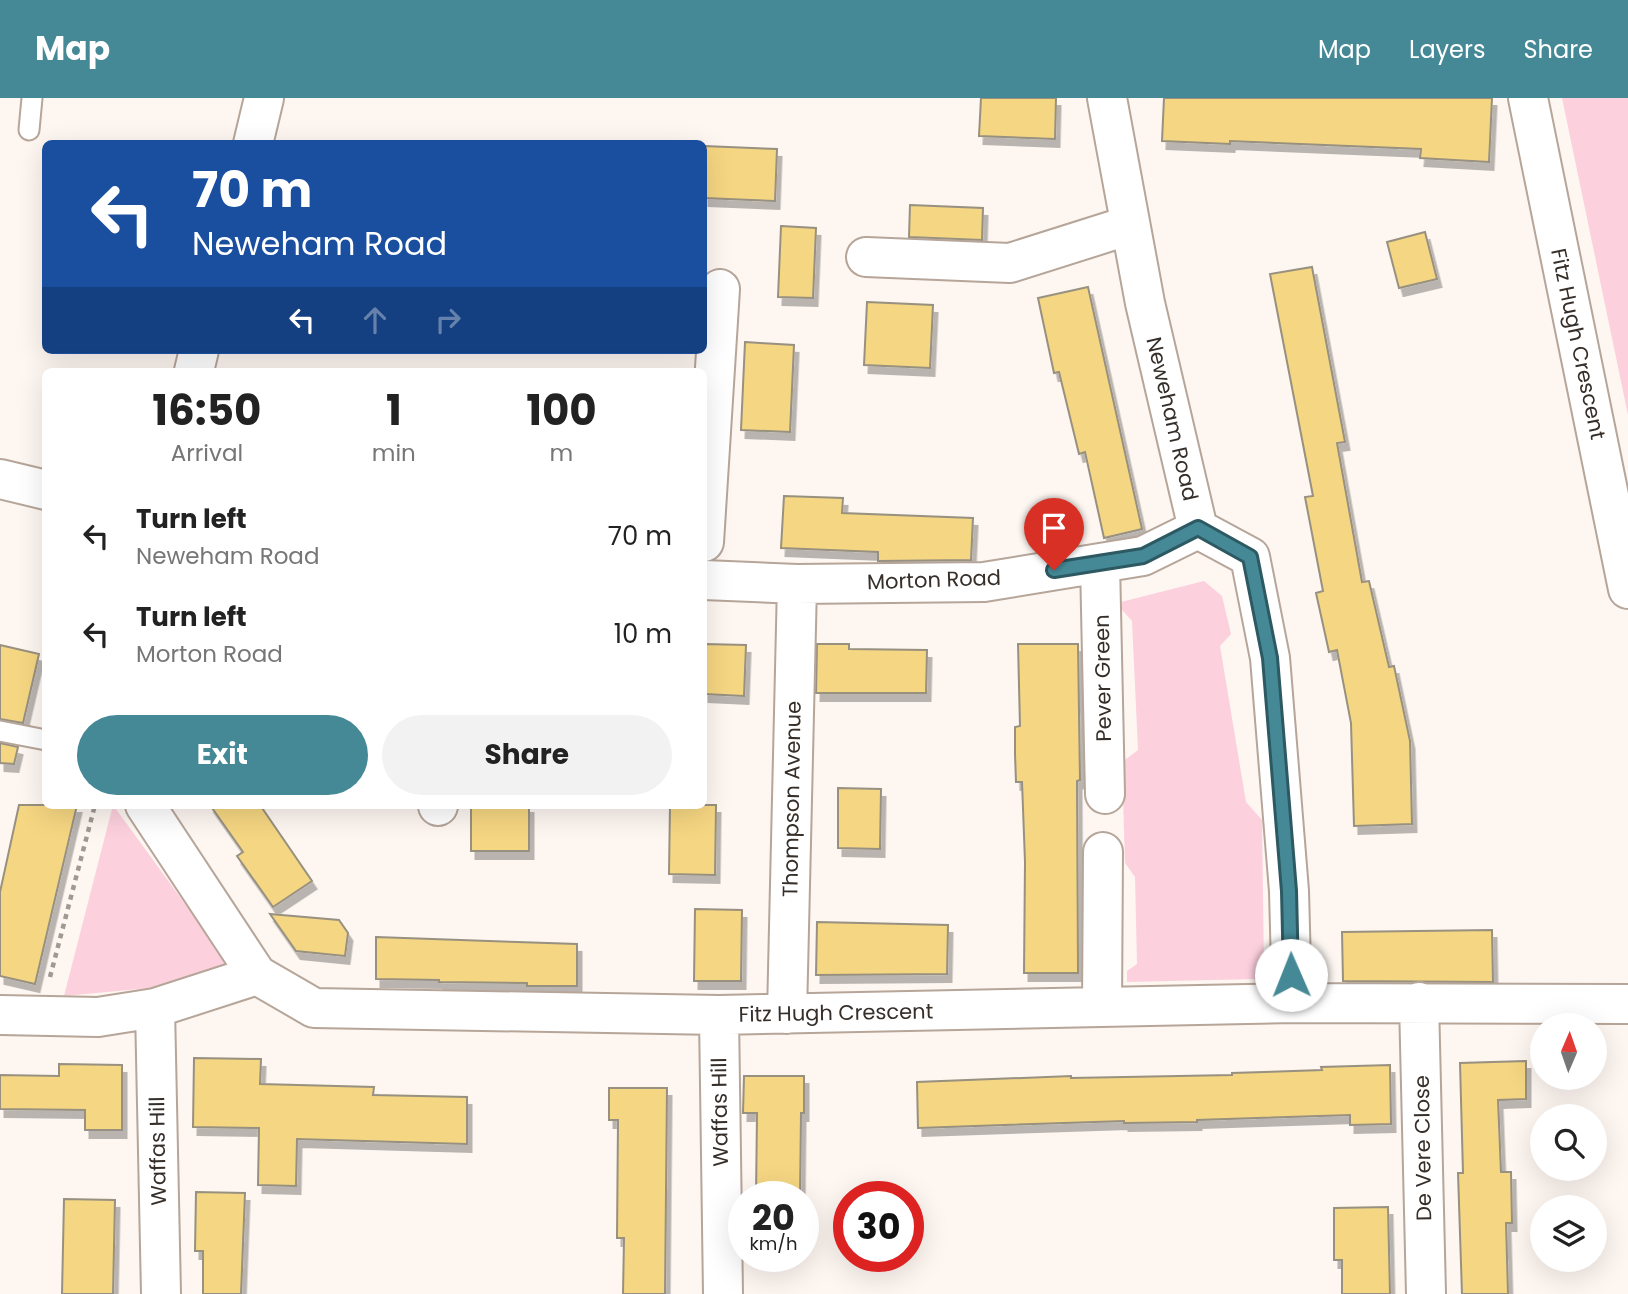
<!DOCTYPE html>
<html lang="en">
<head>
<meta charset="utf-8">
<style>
  body { margin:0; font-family:Poppins,sans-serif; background:#f2f2f2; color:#222; height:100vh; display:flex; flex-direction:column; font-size:26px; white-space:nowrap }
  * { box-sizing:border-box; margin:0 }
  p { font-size:23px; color:#767676 }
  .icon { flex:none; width:38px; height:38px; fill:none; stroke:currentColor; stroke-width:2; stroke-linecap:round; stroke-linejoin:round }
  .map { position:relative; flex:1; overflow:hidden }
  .panel { position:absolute; left:42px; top:270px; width:665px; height:441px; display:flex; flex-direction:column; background:#fff; border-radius:10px; box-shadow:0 7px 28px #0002 }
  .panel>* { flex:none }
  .guide { position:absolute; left:42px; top:42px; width:665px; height:214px; border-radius:10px; box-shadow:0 7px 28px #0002; background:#1a4fa0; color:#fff; overflow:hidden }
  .needle { width:46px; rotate:2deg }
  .controls { position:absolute; left:1530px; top:915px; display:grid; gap:14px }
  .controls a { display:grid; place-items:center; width:77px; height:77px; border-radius:50%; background:#fff; box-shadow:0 7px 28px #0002; font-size:35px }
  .speed { position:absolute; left:728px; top:1083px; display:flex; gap:14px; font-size:35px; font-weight:700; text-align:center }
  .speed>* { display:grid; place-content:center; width:91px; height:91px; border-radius:50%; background:#fff; box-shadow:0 7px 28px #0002; line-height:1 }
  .speed small { font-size:18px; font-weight:400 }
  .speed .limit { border:10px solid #d22; background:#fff; color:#111 }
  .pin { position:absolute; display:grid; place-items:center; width:60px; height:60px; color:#fff; margin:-72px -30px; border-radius:50% 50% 50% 0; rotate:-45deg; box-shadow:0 0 7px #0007 }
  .pin .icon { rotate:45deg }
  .me { position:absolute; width:77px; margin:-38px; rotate:359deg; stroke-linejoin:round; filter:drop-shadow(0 0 5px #0008) }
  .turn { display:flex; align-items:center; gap:24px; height:147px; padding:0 35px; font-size:32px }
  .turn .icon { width:91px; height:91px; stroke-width:2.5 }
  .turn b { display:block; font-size:49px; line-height:60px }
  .lanes { display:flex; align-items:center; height:66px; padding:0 35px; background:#0003; justify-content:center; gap:35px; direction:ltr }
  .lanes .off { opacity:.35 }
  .eta { display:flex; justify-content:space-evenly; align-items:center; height:119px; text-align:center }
  .eta b { font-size:42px; font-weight:700; line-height:49px }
  .button { display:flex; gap:14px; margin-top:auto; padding:14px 35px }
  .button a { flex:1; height:80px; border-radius:42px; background:#458997; color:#fff; font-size:28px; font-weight:700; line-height:80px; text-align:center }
  .button a+a { background:#f2f2f2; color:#222 }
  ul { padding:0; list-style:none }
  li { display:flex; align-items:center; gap:21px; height:98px; padding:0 35px }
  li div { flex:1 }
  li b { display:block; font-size:26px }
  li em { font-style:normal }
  header { display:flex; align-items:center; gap:42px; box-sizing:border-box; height:98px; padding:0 35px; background:#458997; color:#fff }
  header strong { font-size:33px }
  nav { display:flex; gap:38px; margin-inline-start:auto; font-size:24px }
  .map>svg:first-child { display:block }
</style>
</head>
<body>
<header>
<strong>Map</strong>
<nav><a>Map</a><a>Layers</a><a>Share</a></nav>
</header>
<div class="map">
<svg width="1628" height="1196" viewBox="0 0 1628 1196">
  <defs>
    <filter id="shadow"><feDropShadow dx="4.5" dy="8" stdDeviation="0" flood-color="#0004"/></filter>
  </defs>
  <rect width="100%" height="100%" fill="#fdf6f1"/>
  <path fill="#fdd0de" d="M 1562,0 L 1628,0 L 1628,317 Z
    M 1204,483 L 1222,498 L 1231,536 L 1220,548 L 1246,704 L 1262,722 L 1264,872 L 1256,881 L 1127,884 L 1127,873 L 1137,866 L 1135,779 L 1125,765 L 1122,664 L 1138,652 L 1132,523 L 1122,512 L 1121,504 Z
    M 113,707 L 231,869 L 150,890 L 64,898 Z"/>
  <path fill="#f5d682" stroke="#989180" stroke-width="2" filter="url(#shadow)" d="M 981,0 L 1056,0 L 1055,41 L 979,38 Z
    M 1164,0 L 1492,0 L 1489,64 L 1420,60 L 1421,51 L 1230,43 L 1230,46 L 1162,43 Z
    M 704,48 L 777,51 L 775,103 L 704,100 Z
    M 910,107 L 983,110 L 982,142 L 909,139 Z
    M 781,128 L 816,130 L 813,200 L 778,199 Z
    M 1425,134 L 1437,181 L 1399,190 L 1387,144 Z
    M 1312,169 L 1345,344 L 1337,345 L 1362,484 L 1369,483 L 1389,569 L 1394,568 L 1410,643 L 1412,726 L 1354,728 L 1351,625 L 1337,552 L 1329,554 L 1316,495 L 1323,493 L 1305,399 L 1313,398 L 1270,176 Z
    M 1088,189 L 1142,431 L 1104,440 L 1085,354 L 1079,356 L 1059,274 L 1054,275 L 1038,200 Z
    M 867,204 L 933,207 L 930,270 L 864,267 Z
    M 745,244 L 794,247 L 790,334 L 741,332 Z
    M 784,398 L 843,400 L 842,415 L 973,420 L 971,462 L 878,463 L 878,454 L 781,450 Z
    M 704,546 L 746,547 L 744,598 L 704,596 Z
    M 817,546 L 849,546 L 849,551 L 927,552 L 926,595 L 816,595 Z
    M 1018,546 L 1078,546 L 1080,682 L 1077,683 L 1078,875 L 1024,875 L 1025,764 L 1022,684 L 1016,684 L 1015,656 L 1015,629 L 1020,628 Z
    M 0,547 L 39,556 L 23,625 L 0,621 Z
    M 0,645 L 18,649 L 14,666 L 0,665 Z
    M 838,690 L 881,691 L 880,751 L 838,750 Z
    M 19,707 L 77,707 L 35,886 L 0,878 L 0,794 Z
    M 210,707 L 260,707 L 312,783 L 273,809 L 237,758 L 243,754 Z
    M 471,707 L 529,707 L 529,753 L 471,753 Z
    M 670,707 L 716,707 L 715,777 L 669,776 Z
    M 695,811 L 742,812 L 741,883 L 694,883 Z
    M 270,816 L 339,822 L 348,835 L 345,858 L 296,853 Z
    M 817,824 L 948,827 L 947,876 L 816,877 Z
    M 1492,832 L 1493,884 L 1343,883 L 1342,834 Z
    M 376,839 L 577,846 L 577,888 L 527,888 L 527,885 L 439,884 L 439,882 L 376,881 Z
    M 194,960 L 261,961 L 260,986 L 374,989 L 373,997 L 467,999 L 467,1046 L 297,1041 L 296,1088 L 258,1087 L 259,1030 L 193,1029 Z
    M 1526,963 L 1526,1001 L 1498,1002 L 1501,1074 L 1511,1074 L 1512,1125 L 1506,1125 L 1508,1196 L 1462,1196 L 1458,1075 L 1463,1075 L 1460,965 Z
    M 59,966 L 122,967 L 122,1032 L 85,1032 L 85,1012 L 0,1011 L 0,977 L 59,978 Z
    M 1390,967 L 1391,1026 L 1350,1027 L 1350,1017 L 1197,1022 L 1197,1024 L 1124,1025 L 1124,1023 L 918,1030 L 917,984 L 1071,978 L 1071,980 L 1232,977 L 1232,975 L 1322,972 L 1321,969 Z
    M 744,978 L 804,978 L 804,1015 L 801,1015 L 800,1099 L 756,1099 L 757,1015 L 743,1015 Z
    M 609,990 L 667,990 L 665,1196 L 623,1196 L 624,1140 L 617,1140 L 618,1022 L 609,1022 Z
    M 196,1094 L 245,1095 L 241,1196 L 203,1196 L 203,1153 L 195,1153 Z
    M 64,1101 L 115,1102 L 113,1196 L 62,1196 Z
    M 1388,1109 L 1390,1196 L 1342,1196 L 1342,1162 L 1334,1162 L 1334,1110 Z"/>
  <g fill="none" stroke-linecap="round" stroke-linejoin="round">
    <defs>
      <path id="service" d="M 29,32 L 32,0
        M 0,633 L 46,642"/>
      <path id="minor" d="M 1107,0 L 1145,205 L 1198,431 L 1250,459 L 1270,560 L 1289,793 L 1292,905
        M 1528,0 L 1628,491
        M 253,46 L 264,0
        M 866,159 L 1010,165 L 1130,127
        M 194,273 L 199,252
        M 0,381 L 46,392
        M 704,444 L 720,191
        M 1100,465 L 1105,696
        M 704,482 L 797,486 L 984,484 L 1143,458 L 1198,431
        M 145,707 L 257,877 L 314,910 L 719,917 L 1292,905 L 1628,906
        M 438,708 L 438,707
        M 1419,904 L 1426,1196
        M 1102,909 L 1103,754
        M 155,910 L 161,1196
        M 787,916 L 797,486
        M 0,917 L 98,919 L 155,910 L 257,877
        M 719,917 L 723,1196"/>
    </defs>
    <use href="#service" stroke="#b6a599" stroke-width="23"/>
    <use href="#minor" stroke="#b6a599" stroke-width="42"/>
    <path stroke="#9f9893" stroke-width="4.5" stroke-dasharray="5 5" stroke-linecap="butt" d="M 50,879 L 95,707"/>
    <use href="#service" stroke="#fff" stroke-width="19"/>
    <use href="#minor" stroke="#fff" stroke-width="38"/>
  </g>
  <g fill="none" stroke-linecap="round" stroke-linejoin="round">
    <defs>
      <path id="route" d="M 1054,472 L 1143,458 L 1198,430 L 1250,459 L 1270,560 L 1289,793 L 1291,877"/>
    </defs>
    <use href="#route" stroke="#2d5962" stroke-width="18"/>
    <use href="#route" stroke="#458997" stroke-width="12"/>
  </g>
  <g text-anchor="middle" stroke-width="5" stroke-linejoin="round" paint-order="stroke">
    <g font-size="21" fill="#352e29" stroke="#fff">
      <text transform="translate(1578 246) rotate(78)" y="7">Fitz Hugh Crescent</text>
      <text transform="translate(1172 321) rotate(77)" y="7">Neweham Road</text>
      <text transform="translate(934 482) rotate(-2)" y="7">Morton Road</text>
      <text transform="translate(1103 580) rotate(-91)" y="7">Pever Green</text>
      <text transform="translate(792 701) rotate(-89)" y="7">Thompson Avenue</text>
      <text transform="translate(836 915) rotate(-1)" y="7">Fitz Hugh Crescent</text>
      <text transform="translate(720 1014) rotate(-91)" y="7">Waffas Hill</text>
      <text transform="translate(1423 1050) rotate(-91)" y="7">De Vere Close</text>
      <text transform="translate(158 1053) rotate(-91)" y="7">Waffas Hill</text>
    </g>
  </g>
</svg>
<div class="controls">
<a><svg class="needle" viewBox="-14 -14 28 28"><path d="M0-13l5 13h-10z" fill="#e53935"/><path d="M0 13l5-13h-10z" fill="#767676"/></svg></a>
<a><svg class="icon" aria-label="search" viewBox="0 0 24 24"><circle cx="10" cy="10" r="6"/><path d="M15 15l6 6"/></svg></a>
<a><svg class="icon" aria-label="layers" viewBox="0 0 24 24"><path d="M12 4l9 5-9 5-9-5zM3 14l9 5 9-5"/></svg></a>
</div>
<div class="speed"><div>20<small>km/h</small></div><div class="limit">30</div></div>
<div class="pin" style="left:1054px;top:472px;background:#d93025"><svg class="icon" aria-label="arrive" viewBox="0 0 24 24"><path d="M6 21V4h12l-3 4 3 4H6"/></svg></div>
<svg class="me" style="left:1291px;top:877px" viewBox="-20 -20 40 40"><circle r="19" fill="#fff"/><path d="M0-13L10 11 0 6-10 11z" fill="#458997"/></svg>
<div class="guide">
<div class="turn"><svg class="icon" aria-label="left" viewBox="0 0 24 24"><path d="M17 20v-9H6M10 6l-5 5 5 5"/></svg><div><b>70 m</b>Neweham Road</div></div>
<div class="lanes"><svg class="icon" aria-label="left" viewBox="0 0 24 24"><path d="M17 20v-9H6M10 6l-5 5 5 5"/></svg><svg class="icon off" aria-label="ahead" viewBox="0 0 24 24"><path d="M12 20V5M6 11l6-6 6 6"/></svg><svg class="icon off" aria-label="right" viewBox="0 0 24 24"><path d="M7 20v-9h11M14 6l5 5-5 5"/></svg></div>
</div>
<section class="panel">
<div class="eta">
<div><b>16:50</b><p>Arrival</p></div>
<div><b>1</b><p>min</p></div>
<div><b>100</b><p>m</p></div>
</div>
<ul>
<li><svg class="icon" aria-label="left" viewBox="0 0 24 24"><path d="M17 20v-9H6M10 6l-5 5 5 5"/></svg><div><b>Turn left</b><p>Neweham Road</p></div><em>70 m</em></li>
<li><svg class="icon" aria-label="left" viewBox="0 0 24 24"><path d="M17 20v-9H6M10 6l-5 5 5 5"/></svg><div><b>Turn left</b><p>Morton Road</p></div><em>10 m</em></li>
</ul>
<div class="button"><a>Exit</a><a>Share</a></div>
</section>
</div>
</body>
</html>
